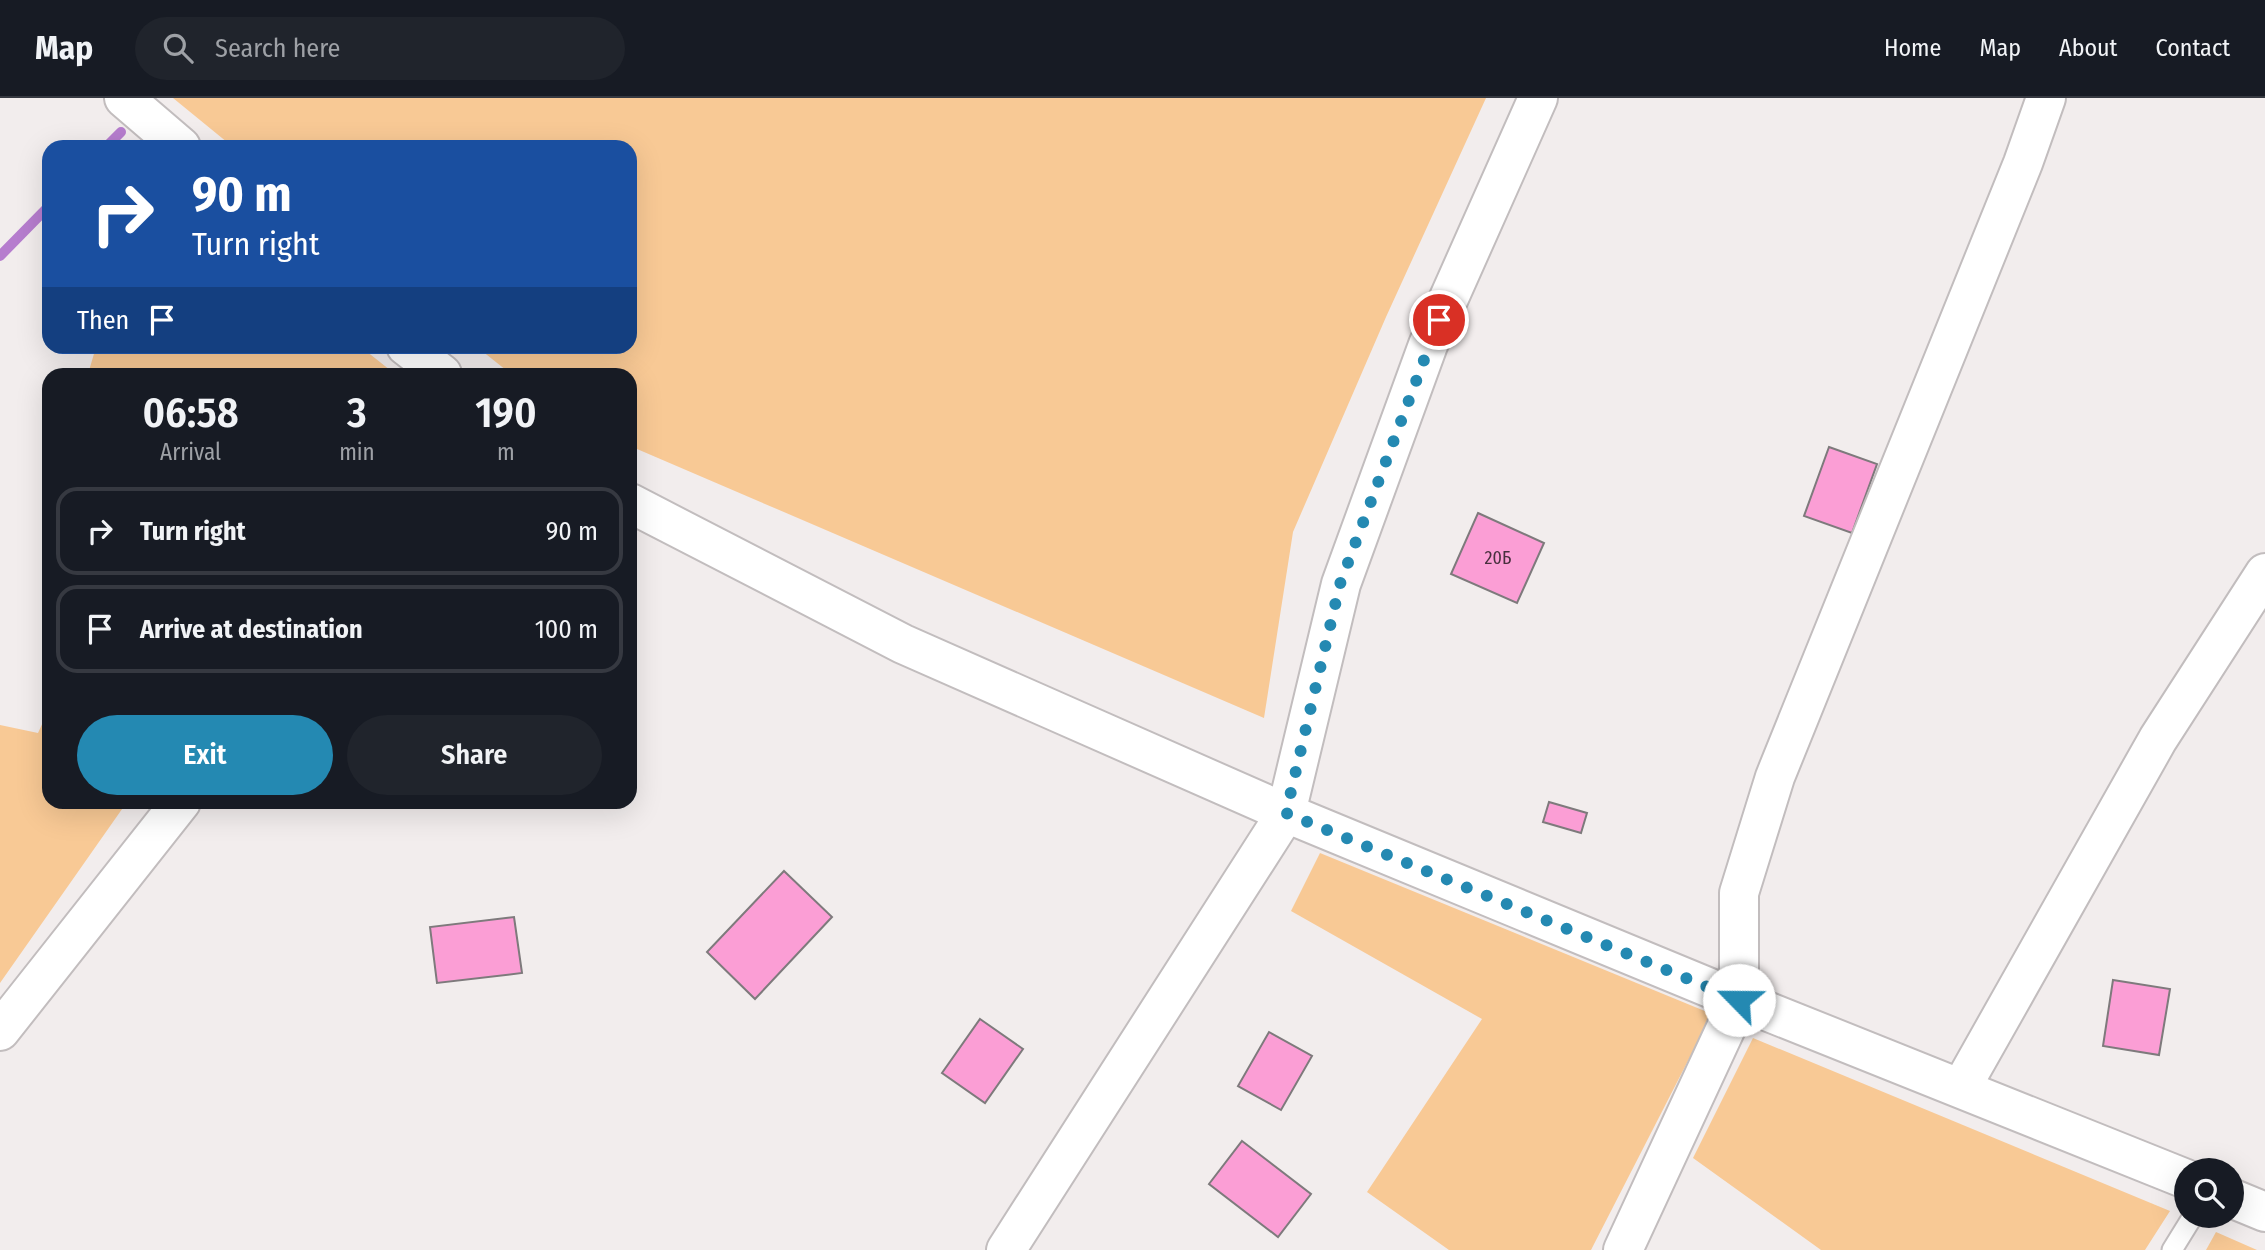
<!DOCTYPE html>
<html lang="en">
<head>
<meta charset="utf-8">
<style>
  body { margin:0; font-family:"Fira Sans Condensed",sans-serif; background:#20242c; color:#f1f3f6; height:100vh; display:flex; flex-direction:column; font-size:26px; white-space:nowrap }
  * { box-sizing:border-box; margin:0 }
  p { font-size:23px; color:#9ea1a6 }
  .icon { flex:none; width:38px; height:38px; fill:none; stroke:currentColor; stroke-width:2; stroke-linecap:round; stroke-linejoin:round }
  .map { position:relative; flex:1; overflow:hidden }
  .side { position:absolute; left:42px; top:270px; width:595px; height:441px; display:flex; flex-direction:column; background:#171b24; border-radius:21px; box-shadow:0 7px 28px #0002 }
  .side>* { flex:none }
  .hud { position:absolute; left:42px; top:42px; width:595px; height:214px; border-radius:21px; box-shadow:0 7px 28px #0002; background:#1a4fa0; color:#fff; overflow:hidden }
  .controls { position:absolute; left:2174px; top:1060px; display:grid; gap:14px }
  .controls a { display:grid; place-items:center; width:70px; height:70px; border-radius:50%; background:#171b24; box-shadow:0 7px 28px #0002; font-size:35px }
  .pin { position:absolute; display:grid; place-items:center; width:60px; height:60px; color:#fff; margin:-30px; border:4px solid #fff; border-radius:50%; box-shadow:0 2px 7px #0007 }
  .me { position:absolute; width:77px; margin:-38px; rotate:293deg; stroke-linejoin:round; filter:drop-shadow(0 0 5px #0008) }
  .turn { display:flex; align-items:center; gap:24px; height:147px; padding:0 35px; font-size:32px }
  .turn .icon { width:91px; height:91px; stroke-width:2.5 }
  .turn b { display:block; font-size:49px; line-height:60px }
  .then { display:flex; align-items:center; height:66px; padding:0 35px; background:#0003; gap:14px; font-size:26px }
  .eta { display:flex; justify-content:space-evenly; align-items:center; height:119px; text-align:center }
  .eta b { font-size:42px; font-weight:600; line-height:49px }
  .primary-button { display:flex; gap:14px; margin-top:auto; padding:14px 35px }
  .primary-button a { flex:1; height:80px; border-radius:42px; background:#2489b2; color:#fff; font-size:28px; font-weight:600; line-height:80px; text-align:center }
  .primary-button a+a { background:#20242c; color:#f1f3f6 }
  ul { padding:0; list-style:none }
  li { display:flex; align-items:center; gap:21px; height:88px; margin:0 14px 10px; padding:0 21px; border:4px solid #363941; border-radius:21px }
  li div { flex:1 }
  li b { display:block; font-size:26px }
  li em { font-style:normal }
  header { display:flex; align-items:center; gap:42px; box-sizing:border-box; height:98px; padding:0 35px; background:#171b24; border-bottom:2px solid #363941 }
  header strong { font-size:33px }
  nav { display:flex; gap:38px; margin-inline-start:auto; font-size:24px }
  .search { width:490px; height:63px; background:#20242c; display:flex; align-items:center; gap:18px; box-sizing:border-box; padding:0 24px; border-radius:38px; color:#9ea1a6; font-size:26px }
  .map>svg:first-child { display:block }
</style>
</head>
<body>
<header>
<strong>Map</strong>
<div class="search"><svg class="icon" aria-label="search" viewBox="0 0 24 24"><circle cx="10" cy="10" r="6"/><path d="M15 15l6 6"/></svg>Search here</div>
<nav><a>Home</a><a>Map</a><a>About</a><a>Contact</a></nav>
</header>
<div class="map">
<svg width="2265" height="1152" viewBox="0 0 2265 1152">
  <rect width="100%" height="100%" fill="#f2eded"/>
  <path fill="#f8c995" d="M 173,0 L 1486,0 L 1386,219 L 1293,434 L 1264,620 L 630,348 L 630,276 L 511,276 L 477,249 L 630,248 L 630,49 L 233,49 Z
    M 96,249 L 361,249 L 395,276 L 88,276 Z
    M 49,611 L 49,704 L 127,704 L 0,885 L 0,627 L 38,635 Z
    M 1320,755 L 1712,916 L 1591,1152 L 1449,1152 L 1367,1094 L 1482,921 L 1291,813 Z
    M 1753,940 L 2170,1113 L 2145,1152 L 1821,1152 L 1693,1060 Z
    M 2216,1134 L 2257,1152 L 2206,1152 Z"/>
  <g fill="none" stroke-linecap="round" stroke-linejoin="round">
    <path stroke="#b67dce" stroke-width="10" d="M 106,49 L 121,34
      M 0,158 L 49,108"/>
  </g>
  <path fill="#fb9ed5" stroke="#7e7a7c" stroke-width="2" d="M 1829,349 L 1877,366 L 1852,435 L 1804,418 Z
    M 1478,415 L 1544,445 L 1517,505 L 1451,476 Z
    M 1549,704 L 1587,715 L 1581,735 L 1543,724 Z
    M 784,773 L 832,819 L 755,901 L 707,854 Z
    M 514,819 L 522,875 L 437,885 L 430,829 Z
    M 2113,882 L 2170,891 L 2159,957 L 2103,948 Z
    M 980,921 L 1023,951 L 985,1005 L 942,975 Z
    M 1269,934 L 1312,958 L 1281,1012 L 1238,988 Z
    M 1242,1043 L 1311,1096 L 1278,1139 L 1209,1086 Z"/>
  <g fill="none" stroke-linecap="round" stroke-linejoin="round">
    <defs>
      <path id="lane" d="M 2172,1152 L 2193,1118"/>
      <path id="street" d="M 124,0 L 181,49
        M 406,248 L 442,276
        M 630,405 L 903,546 L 1286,715 L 1739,902 L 2186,1081
        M 0,933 L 181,704
        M 1961,990 L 2158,641 L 2265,475
        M 2231,1100 L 2265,1114
        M 1006,1152 L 1286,715 L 1341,486 L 1428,247 L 1538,0
        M 1623,1152 L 1739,902 L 1739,795 L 1775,679 L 2023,65 L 2046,0"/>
    </defs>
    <use href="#lane" stroke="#c2bdbe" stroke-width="23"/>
    <use href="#street" stroke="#c2bdbe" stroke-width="42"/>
    <use href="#lane" stroke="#fff" stroke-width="19"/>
    <use href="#street" stroke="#fff" stroke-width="38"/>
  </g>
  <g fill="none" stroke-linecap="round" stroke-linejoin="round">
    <path stroke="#2489b2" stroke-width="12" stroke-dasharray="0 21.6" d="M 1439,222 L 1340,486 L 1286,715 L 1739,902"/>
  </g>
  <g text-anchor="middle" stroke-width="5" stroke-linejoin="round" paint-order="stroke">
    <g font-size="18" fill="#48303e">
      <text x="1498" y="466">20Б</text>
    </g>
  </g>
</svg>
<div class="controls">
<a><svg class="icon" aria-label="search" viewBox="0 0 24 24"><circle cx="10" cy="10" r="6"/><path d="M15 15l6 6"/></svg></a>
</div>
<div class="pin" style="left:1439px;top:222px;background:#d93025"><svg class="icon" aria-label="arrive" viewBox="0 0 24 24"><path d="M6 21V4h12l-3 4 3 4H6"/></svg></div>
<svg class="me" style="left:1739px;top:902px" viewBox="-20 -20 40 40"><circle r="19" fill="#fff"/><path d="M0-13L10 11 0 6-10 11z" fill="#2489b2"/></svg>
<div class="hud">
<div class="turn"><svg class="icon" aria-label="right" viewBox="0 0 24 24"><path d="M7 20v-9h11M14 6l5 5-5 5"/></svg><div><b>90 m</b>Turn right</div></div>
<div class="then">Then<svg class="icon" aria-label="arrive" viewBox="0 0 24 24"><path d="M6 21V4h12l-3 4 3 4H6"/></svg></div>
</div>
<section class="side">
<div class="eta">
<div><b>06:58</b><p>Arrival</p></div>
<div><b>3</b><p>min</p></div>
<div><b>190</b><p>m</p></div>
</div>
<ul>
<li><svg class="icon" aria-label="right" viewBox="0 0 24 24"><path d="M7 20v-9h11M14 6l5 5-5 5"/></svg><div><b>Turn right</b></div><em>90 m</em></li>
<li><svg class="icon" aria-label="arrive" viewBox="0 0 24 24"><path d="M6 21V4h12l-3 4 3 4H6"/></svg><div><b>Arrive at destination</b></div><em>100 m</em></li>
</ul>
<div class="primary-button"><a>Exit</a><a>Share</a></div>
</section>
</div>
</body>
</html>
